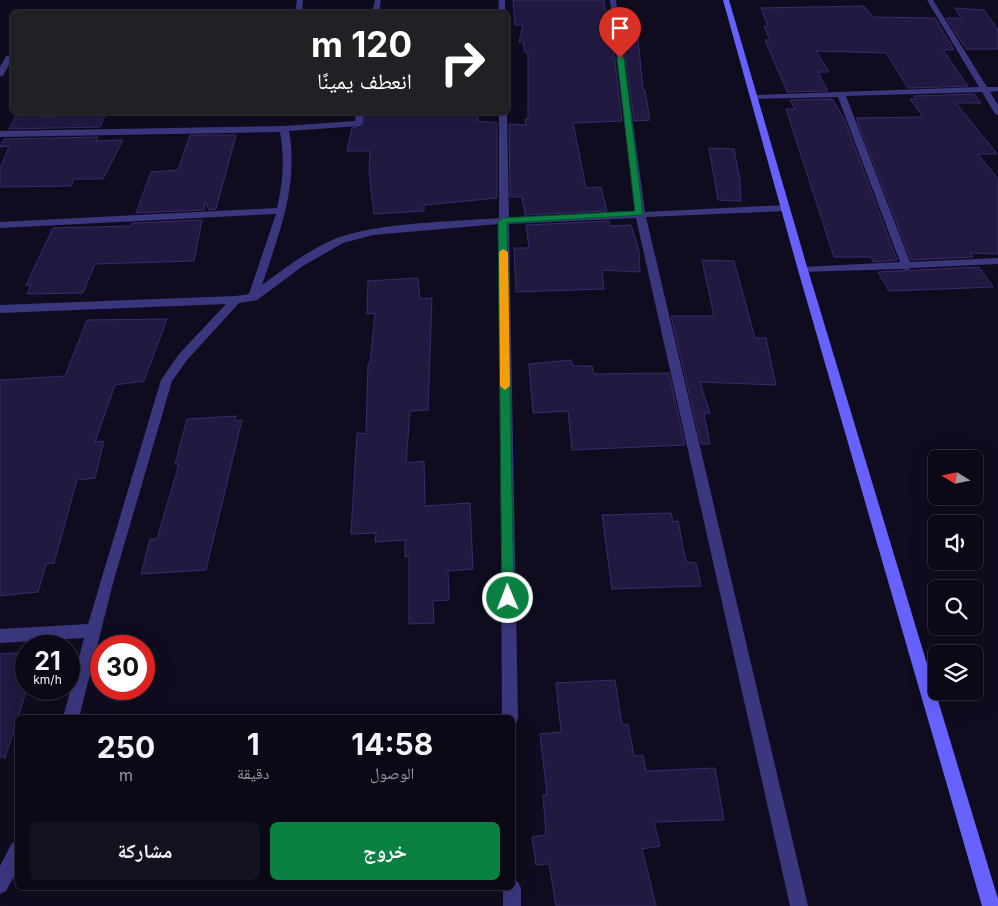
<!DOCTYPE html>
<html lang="ar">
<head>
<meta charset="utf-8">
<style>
  body { margin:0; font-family:Inter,"Noto Naskh Arabic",sans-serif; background:#151220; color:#f1f3f6; direction:rtl; height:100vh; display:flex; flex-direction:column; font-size:19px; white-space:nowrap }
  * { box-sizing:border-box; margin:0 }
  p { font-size:16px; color:#9a9aa1 }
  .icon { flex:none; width:28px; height:28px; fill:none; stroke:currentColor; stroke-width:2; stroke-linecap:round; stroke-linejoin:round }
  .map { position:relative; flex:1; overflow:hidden; direction:ltr }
  .drawer { position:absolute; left:15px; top:715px; width:500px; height:175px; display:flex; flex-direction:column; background:#0c0917; border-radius:8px; box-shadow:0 5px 20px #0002,0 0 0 1px #2c2a36; direction:rtl }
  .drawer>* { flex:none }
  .banner { position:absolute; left:10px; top:10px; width:500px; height:105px; border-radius:8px; box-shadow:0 5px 20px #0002,0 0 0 1px #2c2a36; direction:rtl; background:#202124; color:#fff; overflow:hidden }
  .needle { width:32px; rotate:280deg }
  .tools { position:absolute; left:928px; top:450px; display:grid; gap:10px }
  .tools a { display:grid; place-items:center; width:55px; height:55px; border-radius:8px; background:#0c0917; box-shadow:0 5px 20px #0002,0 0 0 1px #2c2a36; font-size:25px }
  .speed { position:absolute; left:15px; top:635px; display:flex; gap:10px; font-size:25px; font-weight:700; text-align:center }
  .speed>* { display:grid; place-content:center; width:65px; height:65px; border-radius:50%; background:#0c0917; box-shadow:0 5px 20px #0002,0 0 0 1px #2c2a36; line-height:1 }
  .speed small { font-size:12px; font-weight:400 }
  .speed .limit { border:8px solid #d22; background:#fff; color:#111 }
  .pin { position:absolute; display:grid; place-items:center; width:42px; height:42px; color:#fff; margin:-51px -21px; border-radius:50% 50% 50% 0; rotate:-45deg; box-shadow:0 0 5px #0007 }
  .pin .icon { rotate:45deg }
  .me { position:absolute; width:55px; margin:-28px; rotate:359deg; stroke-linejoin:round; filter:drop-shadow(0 0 4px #0008) }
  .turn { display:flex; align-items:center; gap:18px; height:105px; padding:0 15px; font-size:22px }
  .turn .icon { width:65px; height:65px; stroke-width:2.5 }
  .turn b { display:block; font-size:35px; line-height:42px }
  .eta { display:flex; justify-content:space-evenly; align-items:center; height:85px; text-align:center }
  .eta b { font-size:30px; font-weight:700; line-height:35px }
  .cta { display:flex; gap:10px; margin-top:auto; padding:10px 15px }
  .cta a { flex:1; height:58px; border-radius:8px; background:#0b8043; color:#fff; font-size:20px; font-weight:700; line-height:58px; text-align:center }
  .cta a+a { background:#151220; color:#f1f3f6 }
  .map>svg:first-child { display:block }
</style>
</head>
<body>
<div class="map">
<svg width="998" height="906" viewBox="0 0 998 906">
  <rect width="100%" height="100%" fill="#100c1f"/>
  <path fill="#211940" stroke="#382b6c" d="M 513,0 L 604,0 L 606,17 L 610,18 L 622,121 L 573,123 L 586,188 L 601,187 L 607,211 L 525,215 L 522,197 L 510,197 L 509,124 L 526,125 L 525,119 L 528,119 L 528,52 L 525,52 L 523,42 L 519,42 L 523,25 L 515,25 Z
    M 864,6 L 873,17 L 935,18 L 954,50 L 943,50 L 968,86 L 908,88 L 886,53 L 816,51 L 829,72 L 818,72 L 828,91 L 787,92 L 765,40 L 770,40 L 764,26 L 768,26 L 761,8 Z
    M 955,8 L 984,10 L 998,30 L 998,49 L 966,49 L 946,18 L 961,18 Z
    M 620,18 L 636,18 L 643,90 L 645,90 L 650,120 L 634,121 Z
    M 974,94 L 981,103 L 956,103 L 997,154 L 978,154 L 998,179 L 998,254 L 970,253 L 973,257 L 911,260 L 856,118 L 923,117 L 910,99 L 916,99 L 914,96 Z
    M 832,99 L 844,118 L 897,260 L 873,262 L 871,257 L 834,257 L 786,109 L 795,109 L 790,100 Z
    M 18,112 L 46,112 L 44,116 L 106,114 L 100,127 L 9,129 Z
    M 366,112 L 477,112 L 478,121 L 497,123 L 497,198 L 424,205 L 424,211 L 374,214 L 369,171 L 370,151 L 347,151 L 352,128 L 364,124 Z
    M 190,135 L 236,135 L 216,209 L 209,210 L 205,201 L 204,210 L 136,213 L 151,172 L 178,170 Z
    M 98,137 L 96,141 L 123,140 L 103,179 L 74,179 L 71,186 L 0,187 L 0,169 L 9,146 L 0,147 L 4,139 Z
    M 709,148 L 734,149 L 740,181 L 741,201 L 718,200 Z
    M 202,220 L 194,261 L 95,264 L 83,293 L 27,294 L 31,285 L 26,285 L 53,228 L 131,226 L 132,223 Z
    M 609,221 L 610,226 L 631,225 L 639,251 L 640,272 L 602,270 L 604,289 L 516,292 L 514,248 L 529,248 L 526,225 Z
    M 702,260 L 734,261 L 755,338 L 766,338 L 776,385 L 700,382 L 710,413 L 704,414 L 710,444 L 701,444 L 671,316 L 714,316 Z
    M 979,267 L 993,287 L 889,291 L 878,272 Z
    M 418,278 L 420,299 L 432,298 L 428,410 L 410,411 L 406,463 L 424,461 L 425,506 L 470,503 L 473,569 L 448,571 L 449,600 L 433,601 L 434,623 L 409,624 L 409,556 L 405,557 L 405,540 L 375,542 L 376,533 L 351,534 L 357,433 L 366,434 L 368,364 L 370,364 L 375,313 L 367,314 L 368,281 Z
    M 167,319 L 144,381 L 115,385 L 95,442 L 104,441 L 95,478 L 77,480 L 54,563 L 46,564 L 38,592 L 0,596 L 0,380 L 65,376 L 87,320 Z
    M 571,360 L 573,366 L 592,366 L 594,374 L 669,373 L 685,445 L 572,450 L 568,411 L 533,413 L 529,364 Z
    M 236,416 L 235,421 L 242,420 L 206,570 L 141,574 L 150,539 L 157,539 L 179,464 L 175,464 L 187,419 Z
    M 671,513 L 673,522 L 678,521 L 686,562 L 696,563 L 701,586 L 612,589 L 602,515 Z
    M 26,652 L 26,692 L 5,758 L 0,757 L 0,654 Z
    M 615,680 L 622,725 L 628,724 L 634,756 L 643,755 L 646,771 L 715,768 L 724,820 L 654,822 L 660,846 L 642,849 L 656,906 L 556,906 L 549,864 L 536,865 L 532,837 L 546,835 L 543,795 L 547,795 L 540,734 L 561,732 L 556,683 Z"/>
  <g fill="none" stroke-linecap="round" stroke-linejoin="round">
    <path fill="#3a377e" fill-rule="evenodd" d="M 297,0 L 303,0 L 302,12 L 295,12 Z
      M 375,0 L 381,0 L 379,12 L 372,12 Z
      M 499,0 L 505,0 L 505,12 L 498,12 Z
      M 610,0 L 616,0 L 645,212 L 786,205 L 791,208 L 786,211 L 646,217 L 808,906 L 790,906 L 636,218 L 509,224 L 518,718 L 516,724 L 512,725 L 512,718 L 502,718 L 499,224 L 373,235 L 343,243 L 303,266 L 257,300 L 239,303 L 187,360 L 172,381 L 113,583 L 79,718 L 63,718 L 84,638 L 0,643 L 0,629 L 88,624 L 161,380 L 179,354 L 226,304 L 0,313 L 0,305 L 236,296 L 249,294 L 276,214 L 0,228 L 0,222 L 277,208 C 283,182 285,158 280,132 L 0,137 L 0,131 L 284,126 L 355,121 L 356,112 L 364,112 L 363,123 L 359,126 L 289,131 C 299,185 279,234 262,285 C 284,269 311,248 337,238 C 382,222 450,222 499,218 L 499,112 L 507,112 L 509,218 L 635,212 Z
      M 927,0 L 933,0 L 987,87 L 998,87 L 998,91 L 990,92 L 998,105 L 998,115 L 995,114 L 982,92 L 846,96 L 910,262 L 998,258 L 998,264 L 911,268 L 907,270 L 903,269 L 799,272 L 799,268 L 803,267 L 900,262 L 838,97 L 755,99 L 751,97 L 755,95 L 979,87 Z
      M 6,56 L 12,56 L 12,59 L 3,76 L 0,76 L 0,67 Z
      M 18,841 L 18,869 L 6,891 L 0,894 L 0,866 L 12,843 Z
      M 512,879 L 518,882 L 521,888 L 521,906 L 503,906 L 503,888 L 512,888 Z"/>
    <path fill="#6762fe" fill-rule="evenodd" d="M 723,0 L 729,0 L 808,270 L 998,899 L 998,906 L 982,906 L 798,270 Z"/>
  </g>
  <path fill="#0b8043" stroke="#07532c" d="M 620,56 L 624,58 L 643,215 L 507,223 L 514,598 L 513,602 L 508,604 L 503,602 L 502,598 L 498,221 L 503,218 L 635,211 L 617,58 Z"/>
  <path fill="#f59e0b" d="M 503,249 L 508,252 L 510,386 L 505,390 L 500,386 L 499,252 Z"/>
</svg>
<div class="tools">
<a><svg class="needle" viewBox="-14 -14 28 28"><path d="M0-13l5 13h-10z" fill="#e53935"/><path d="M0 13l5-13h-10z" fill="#9a9aa1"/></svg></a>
<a><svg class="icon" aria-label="sound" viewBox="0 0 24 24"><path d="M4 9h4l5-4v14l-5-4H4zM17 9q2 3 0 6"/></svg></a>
<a><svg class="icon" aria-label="search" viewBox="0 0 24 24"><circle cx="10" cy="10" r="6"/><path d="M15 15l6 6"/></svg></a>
<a><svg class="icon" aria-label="layers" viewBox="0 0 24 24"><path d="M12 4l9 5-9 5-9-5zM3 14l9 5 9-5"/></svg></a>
</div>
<div class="speed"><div>21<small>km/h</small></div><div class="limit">30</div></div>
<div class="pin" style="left:620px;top:58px;background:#d93025"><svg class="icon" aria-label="arrive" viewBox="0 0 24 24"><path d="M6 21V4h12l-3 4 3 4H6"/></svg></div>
<svg class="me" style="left:508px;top:598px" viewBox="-20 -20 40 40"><circle r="17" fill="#0b8043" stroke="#fff" stroke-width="3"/><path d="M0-11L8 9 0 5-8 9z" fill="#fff"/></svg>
<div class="banner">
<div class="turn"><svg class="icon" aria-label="right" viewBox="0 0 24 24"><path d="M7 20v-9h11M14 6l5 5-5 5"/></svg><div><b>120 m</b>انعطف يمينًا</div></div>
</div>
<section class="drawer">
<div class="eta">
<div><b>14:58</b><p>الوصول</p></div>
<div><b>1</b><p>دقيقة</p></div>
<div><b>250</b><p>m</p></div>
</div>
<div class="cta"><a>خروج</a><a>مشاركة</a></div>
</section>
</div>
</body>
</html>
